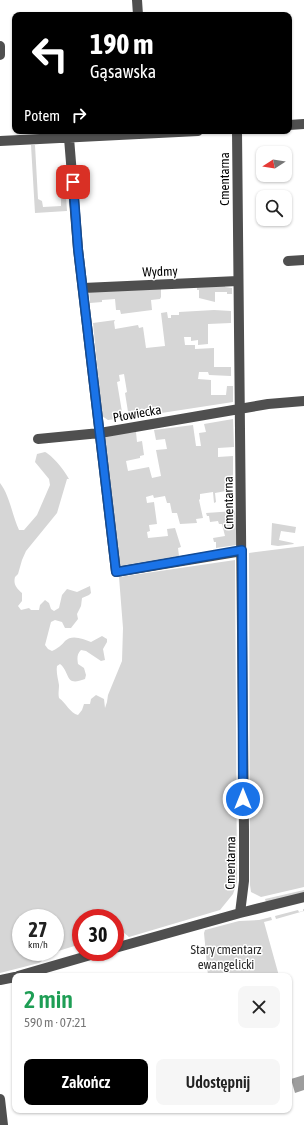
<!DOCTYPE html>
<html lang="pl">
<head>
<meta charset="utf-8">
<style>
  body { margin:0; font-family:"Asap Condensed",sans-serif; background:#f6f6f6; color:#222; height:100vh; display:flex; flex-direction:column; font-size:15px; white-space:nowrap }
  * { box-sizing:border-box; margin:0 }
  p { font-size:13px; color:#767676 }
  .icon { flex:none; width:22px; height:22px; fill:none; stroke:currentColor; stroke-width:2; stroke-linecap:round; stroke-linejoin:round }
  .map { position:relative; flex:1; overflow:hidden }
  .details { position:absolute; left:12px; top:973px; width:280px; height:140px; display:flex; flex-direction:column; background:#fff; border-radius:8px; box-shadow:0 1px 3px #0004 }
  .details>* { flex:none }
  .hud { position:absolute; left:12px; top:12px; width:280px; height:122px; border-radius:8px; box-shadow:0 1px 3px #0004; background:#000; color:#fff; overflow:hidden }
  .needle { width:26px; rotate:258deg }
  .buttons { position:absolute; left:256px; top:146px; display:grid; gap:8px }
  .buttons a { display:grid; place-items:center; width:36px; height:36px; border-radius:8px; background:#fff; box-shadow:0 1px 3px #0004; font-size:20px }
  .speed { position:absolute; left:12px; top:909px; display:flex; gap:8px; font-size:20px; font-weight:700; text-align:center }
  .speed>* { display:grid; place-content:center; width:52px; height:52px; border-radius:50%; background:#fff; box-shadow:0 1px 3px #0004; line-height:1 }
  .speed small { font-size:10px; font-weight:400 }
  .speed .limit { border:6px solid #d22; background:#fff; color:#111 }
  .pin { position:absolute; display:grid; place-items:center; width:34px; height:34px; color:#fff; margin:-17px; border-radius:8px; box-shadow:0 2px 6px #0006 }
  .me { position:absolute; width:44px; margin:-22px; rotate:0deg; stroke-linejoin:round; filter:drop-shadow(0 0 3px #0008) }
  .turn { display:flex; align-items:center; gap:14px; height:84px; padding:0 12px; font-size:18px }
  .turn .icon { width:52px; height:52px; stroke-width:2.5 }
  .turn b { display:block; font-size:28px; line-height:34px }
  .then { display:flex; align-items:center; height:38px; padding:0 12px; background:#0003; gap:8px; font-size:15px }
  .round { display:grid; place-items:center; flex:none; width:42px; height:42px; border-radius:8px; background:#f6f6f6 }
  .summary { display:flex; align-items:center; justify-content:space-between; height:68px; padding:0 12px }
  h1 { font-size:24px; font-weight:600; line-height:30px; color:#1e9e55 }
  .button { display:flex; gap:8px; margin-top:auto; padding:8px 12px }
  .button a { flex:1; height:46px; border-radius:8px; background:#000; color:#fff; font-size:16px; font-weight:600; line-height:46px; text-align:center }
  .button a+a { background:#f6f6f6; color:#222 }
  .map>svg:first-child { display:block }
</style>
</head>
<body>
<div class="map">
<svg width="304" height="1125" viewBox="0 0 304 1125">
  <rect width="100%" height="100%" fill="#fff"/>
  <path fill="#d6d6d6" d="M 31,145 L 35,145 L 38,199 L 42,201 L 43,207 L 61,206 L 61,199 L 66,196 L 67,211 L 35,213 Z
    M 197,285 L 225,285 L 225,287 L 232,288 L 232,294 L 227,294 L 227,292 L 215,292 L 215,302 L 199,298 L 199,290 L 197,290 Z
    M 161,287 L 161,297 L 160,299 L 151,300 L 152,310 L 121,314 L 120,310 L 116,310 L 115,299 L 102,300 L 102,302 L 90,303 L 89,290 Z
    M 214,310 L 231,311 L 231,323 L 208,324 L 208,344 L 198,345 L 198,340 L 191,341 L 191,337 L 184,337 L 185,345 L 195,345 L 195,349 L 214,348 L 214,367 L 231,367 L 231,376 L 209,375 L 208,372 L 199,372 L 198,379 L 211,380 L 211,395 L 226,395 L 227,386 L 233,386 L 233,402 L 129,418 L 125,393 L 127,392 L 124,374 L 119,375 L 120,381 L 117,382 L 123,418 L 108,420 L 102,416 L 93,323 L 115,320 L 114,322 L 115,329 L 138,325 L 139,328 L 143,327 L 146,348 L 165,346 L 161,313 L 167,312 L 168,318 L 171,318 L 171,315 L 179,315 L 179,312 Z
    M 233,419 L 234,447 L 218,448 L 218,457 L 233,456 L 233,486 L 226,486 L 226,491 L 215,493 L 216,502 L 214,503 L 213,492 L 200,494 L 200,499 L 199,500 L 203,518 L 196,519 L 197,523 L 180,524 L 177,513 L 172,513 L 170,503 L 167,503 L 165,496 L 154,498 L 153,495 L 146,497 L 147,503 L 154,502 L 157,524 L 149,525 L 150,531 L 147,532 L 148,538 L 168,536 L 167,529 L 175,528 L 181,547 L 178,548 L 179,556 L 120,566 L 103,435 L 136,432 L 137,442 L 142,441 L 144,455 L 140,456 L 140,458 L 126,461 L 128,471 L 149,467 L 152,478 L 161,476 L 156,450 L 167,449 L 165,439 L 156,440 L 154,430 L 193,425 L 196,446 L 201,446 L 199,433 L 206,432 L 204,424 Z
    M 45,452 C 53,456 65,471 69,479 L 67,479 L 57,513 L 26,551 L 22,560 L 18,574 L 15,577 C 13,585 17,588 22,593 L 22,601 L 18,606 L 21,610 L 29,608 L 31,610 L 39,610 L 40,605 L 45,600 L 49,603 L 51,609 L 54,611 L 59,608 L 62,595 L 67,589 L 77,592 L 90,586 L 91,593 L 89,595 L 82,598 L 81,606 L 77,614 L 78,619 L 71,628 L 65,628 L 62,622 L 55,620 L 51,622 L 45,645 L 48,649 L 52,651 C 58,648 61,646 65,641 C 72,634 83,639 91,642 L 102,636 L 107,639 L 107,642 L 103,649 L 105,660 L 101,661 L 86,651 L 81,650 C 77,654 77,658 78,664 L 84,668 L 86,675 L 85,679 C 64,687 71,673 60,664 L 57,666 C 56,673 58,678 59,685 C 59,690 58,694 59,698 C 66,703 70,713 78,715 L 82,710 L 84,704 L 90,704 L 91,699 L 96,695 L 104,699 L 105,708 L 107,702 L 108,695 L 122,661 L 123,628 L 119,577 L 235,560 L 237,882 L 233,894 L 220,910 L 129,937 L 123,932 L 115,935 L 115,918 L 81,918 L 81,944 L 55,952 L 55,918 L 21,918 L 21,952 L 55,952 L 41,956 L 42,961 L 39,963 L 0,973 L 0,483 C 10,496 12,515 19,530 L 24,530 L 37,515 L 50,485 L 49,479 L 35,462 L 37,454 Z
    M 235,511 L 237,545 L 216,548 L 216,542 L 214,542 L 213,538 L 225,536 L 222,524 L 219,524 L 218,521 L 210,522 L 209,516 L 207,516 L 206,513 Z
    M 272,523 L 296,527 L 295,533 L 281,531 L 279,540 L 293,543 L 294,544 L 278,546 L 271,545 Z
    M 304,546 L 304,887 L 261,897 L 251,892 L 250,885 L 249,553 Z
    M 304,890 L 304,893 L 266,902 L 265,899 Z
    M 303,909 L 304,909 L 304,911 L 276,919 L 275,916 L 298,910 L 299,912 L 303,911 Z
    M 271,917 L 272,920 L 264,922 L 279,976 L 208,976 L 204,933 L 205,930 L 239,921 L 259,920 Z"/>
  <path fill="#9d9d9d" d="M 304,1075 L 304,1090 L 295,1093 L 291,1079 Z"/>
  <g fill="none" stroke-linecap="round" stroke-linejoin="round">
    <path stroke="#4f4f4f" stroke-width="10" d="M 137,0 L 138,15
      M 0,46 L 0,55
      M 289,125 L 304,124
      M 237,131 L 244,830 L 244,881 L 240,913
      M 69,138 L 78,249 L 116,572 L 242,551
      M 0,141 L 198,131
      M 288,261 L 304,260
      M 83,288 L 238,281
      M 38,439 L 100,433 L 268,404 L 304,401
      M 115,948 L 240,913 L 304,897
      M 18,976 L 101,952
      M 0,980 L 15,977
      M 0,1099 L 3,1125"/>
  </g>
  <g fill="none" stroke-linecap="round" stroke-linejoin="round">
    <defs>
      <path id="route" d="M 73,182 L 78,249 L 116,572 L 242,550 L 243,799"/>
    </defs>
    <use href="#route" stroke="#114b97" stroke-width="10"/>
    <use href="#route" stroke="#1a73e8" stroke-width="7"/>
  </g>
  <g text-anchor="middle" stroke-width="3" stroke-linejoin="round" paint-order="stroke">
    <g font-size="13" fill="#000" stroke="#fff">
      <text transform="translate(224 179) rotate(-90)" y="5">Cmentarna</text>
      <text transform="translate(160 271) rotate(-2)" y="5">Wydmy</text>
      <text transform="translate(137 413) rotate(-10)" y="5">Płowiecka</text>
      <text transform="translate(228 503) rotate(-91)" y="5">Cmentarna</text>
      <text transform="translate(230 863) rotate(-89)" y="5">Cmentarna</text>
    </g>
    <g font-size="13" fill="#2d2d2d" stroke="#fff">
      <text x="226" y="954">Stary cmentarz<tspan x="226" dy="15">ewangelicki</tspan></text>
    </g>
  </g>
</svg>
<div class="buttons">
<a><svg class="needle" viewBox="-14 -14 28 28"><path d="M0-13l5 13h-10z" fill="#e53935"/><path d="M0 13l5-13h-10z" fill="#767676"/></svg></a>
<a><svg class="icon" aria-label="search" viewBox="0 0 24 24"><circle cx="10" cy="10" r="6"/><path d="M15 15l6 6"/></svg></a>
</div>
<div class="speed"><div>27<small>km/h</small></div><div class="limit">30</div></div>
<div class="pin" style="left:73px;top:182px;background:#d93025"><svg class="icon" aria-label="arrive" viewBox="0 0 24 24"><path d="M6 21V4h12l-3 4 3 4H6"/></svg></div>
<svg class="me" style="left:243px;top:799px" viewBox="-20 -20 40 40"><circle r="17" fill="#1a73e8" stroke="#fff" stroke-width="3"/><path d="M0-11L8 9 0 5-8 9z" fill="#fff"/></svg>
<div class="hud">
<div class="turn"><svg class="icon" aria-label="left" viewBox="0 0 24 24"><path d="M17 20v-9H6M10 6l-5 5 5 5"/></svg><div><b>190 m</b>Gąsawska</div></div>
<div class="then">Potem<svg class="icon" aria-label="right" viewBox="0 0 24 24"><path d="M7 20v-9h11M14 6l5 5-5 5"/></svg></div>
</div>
<section class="details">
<div class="summary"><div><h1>2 min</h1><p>590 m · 07:21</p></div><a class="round"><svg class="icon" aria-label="close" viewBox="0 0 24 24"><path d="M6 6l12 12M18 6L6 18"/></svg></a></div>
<div class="button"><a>Zakończ</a><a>Udostępnij</a></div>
</section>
</div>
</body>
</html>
